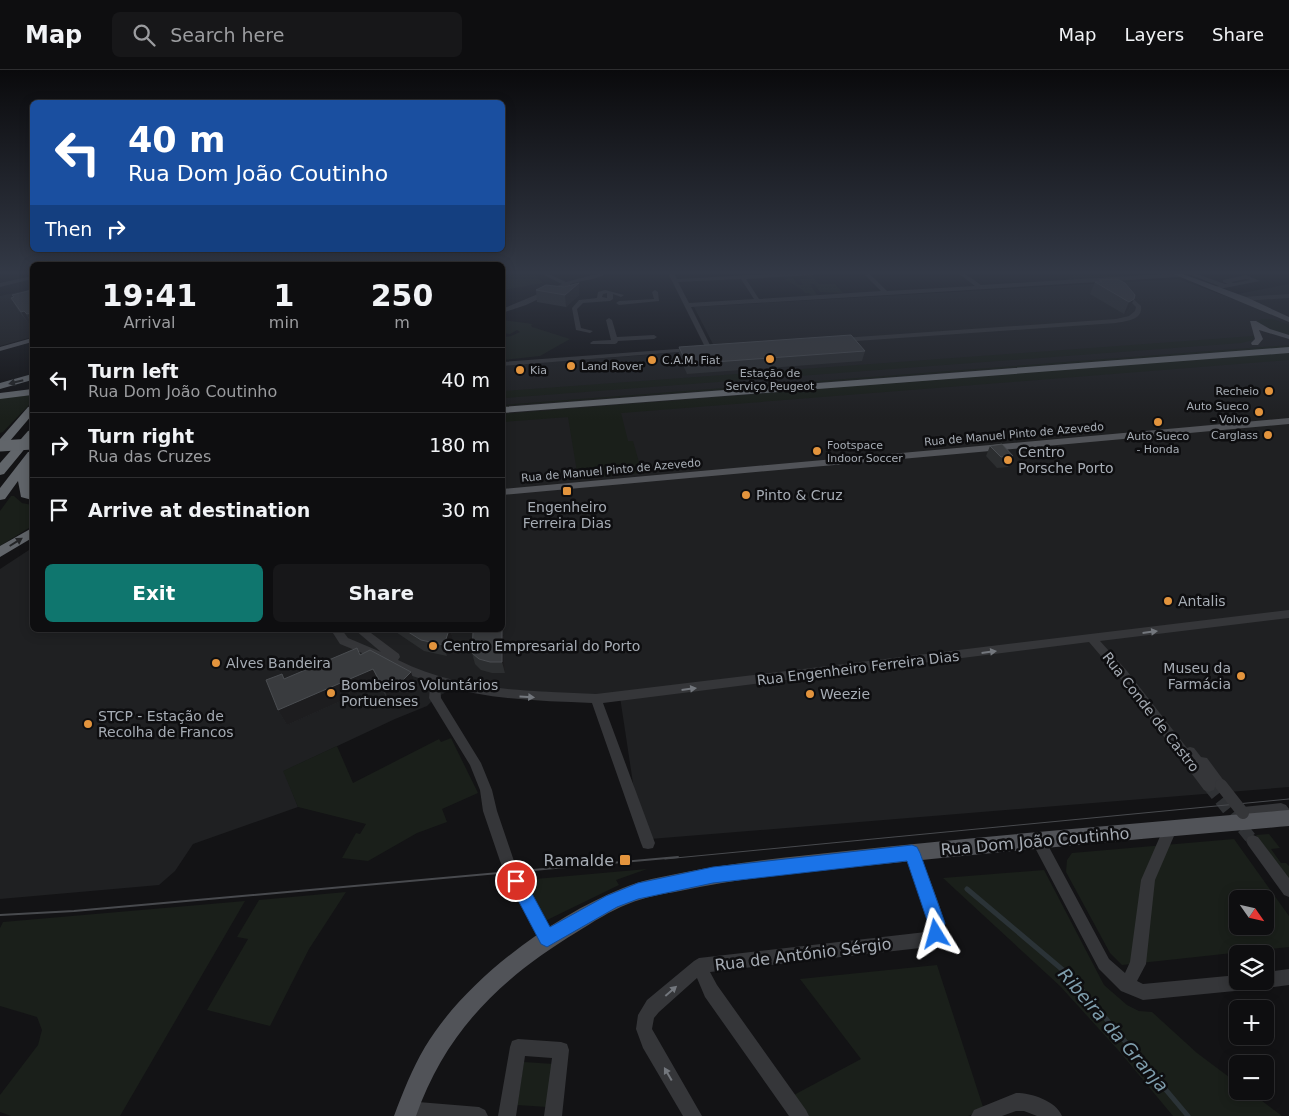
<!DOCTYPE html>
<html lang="en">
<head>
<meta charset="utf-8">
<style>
  body { margin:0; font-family:"DejaVu Sans",sans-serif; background:#171719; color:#f1f3f6; height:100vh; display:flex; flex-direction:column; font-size:19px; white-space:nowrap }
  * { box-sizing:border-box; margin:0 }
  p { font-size:16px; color:#9b9c9f }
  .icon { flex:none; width:28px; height:28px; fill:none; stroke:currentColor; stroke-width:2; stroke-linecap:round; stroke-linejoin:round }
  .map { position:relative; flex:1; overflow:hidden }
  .side { position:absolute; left:30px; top:192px; width:475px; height:370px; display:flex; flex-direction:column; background:#0e0e10; border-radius:8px; box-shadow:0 2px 12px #0003,0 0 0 1px #2e2e30 }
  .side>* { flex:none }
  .hud { position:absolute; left:30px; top:30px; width:475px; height:152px; border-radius:8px; box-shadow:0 2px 12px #0003,0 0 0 1px #2e2e30; background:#1a4fa0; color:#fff; overflow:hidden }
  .needle { width:32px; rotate:124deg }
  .controls { position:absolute; left:1229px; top:820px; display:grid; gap:10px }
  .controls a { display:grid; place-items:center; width:45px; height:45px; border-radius:8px; background:#0e0e10; box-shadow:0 2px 12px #0003,0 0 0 1px #2e2e30; font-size:25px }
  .pin { position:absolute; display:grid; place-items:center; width:42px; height:42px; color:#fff; margin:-21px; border:2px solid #fff; border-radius:50%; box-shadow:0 1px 5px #0007 }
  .me { position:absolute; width:55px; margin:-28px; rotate:352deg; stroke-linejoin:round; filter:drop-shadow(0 0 4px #0008) }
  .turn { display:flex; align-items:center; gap:18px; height:105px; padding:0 15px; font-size:22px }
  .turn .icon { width:65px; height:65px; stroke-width:2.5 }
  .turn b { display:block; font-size:35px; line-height:42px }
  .then { display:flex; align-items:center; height:48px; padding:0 15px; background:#0003; gap:10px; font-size:19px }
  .eta { display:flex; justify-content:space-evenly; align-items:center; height:85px; text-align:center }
  .eta b { font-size:30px; font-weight:800; line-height:35px }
  .button { display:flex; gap:10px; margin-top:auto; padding:10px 15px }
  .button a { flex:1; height:58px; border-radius:8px; background:#0f766e; color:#fff; font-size:20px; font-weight:800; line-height:58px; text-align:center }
  .button a+a { background:#171719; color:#f1f3f6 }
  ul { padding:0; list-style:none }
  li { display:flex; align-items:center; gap:15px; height:65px; padding:0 15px; border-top:1px solid #2e2e30 }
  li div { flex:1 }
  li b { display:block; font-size:19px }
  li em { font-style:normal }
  header { display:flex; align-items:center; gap:30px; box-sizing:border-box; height:70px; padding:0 25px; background:#0e0e10; border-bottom:1px solid #2e2e30 }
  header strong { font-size:24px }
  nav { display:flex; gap:28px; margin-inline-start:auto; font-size:18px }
  .search { width:350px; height:45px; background:#171719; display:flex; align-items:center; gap:12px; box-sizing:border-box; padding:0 18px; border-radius:8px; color:#9b9c9f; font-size:19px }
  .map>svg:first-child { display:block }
</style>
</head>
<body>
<header>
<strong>Map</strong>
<div class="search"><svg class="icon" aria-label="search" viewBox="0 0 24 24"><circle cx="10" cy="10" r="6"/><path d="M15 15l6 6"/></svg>Search here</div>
<nav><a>Map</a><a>Layers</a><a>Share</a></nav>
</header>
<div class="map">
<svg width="1289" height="1046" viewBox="0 0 1289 1046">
  <rect width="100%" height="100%" fill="#131315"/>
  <path fill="#1f2022" d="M 1178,209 L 1239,231 L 1233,225 L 1289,214 L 1289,717 L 650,769 L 636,733 L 620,627 L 458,616 L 435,628 L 427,636 L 395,649 L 284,701 L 298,737 L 193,774 L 175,801 L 159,815 L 0,829 L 0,499 L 32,478 L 32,560 L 502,560 L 502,298 L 505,295 L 716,280 L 694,237 Z
    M 32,219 L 32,267 L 0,276 L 0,226 Z"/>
  <path fill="#1a1f1a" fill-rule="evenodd" d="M 503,203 L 533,203 L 543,213 L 503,220 Z
    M 1076,203 L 1128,203 L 1134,206 L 1071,211 L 1068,209 Z
    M 805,204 L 810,204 L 819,214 L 835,214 L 843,223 L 820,222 L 814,214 L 810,214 L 817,225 L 811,225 L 809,223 L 805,223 C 797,214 790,215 782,206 L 792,207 L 798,215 L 803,215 L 799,209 L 809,209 Z
    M 1262,249 L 1273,249 L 1289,255 L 1289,266 L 1275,262 L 1258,253 L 1257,251 Z
    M 503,250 L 533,254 L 531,255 L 532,257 L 570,269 L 540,286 L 503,290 L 503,267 L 511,266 L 520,262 L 517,260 L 510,264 L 503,263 Z
    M 1254,266 L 1253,270 L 1241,273 L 503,328 L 503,321 Z
    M 1289,275 L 1289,277 L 503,336 L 503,335 Z
    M 1289,282 L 1289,290 L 621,343 L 628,371 L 633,371 L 642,403 L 583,409 L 583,407 L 578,408 L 568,347 L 503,352 L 503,344 Z
    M 32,325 L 32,332 L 3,362 L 0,363 L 0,328 Z
    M 11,426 L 14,426 L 22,433 L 32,435 L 32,456 L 0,476 L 0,441 Z
    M 451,668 L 478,723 L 442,739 L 447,752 L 417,763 L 368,791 L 342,788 L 356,763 L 360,764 L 366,754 L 298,737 L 283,701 L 337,676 L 353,713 L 439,669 L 441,672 Z
    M 1269,764 L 1280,778 L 1271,779 L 1281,793 L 1286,793 L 1289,796 L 1289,809 L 1256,765 Z
    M 1234,769 L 1289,846 L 1289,877 L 1122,895 L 1110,883 L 1066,802 L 1067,790 L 1072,783 ZM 1238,829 L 1265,829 L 1265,856 L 1238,856 Z
    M 647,799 L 616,810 L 619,815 L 545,851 L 524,810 Z
    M 1044,800 L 1104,915 L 1127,935 L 1139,941 L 1152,942 L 1197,983 L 1237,1013 L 1238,1021 L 1249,1021 L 1282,1046 L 1173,1046 L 1119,981 L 1060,916 L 943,808 Z
    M 346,822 L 309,879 L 270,956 L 207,940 L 248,869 L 237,867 L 259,830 Z
    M 245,831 L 120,1046 L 11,1046 L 0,1042 L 0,1025 L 38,975 L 42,960 L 37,947 L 0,936 L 0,858 L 3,852 Z
    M 937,895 L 984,1040 L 968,1046 L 800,1046 L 792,1026 L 861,989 L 800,909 Z
    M 524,992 L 554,994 L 548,1037 L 517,1035 Z"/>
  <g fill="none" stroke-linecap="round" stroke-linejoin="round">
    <path stroke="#2b3337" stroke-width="5" d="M 967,819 L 1070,906 L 1188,1046"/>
    <path stroke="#303235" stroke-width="12" stroke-dasharray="12 6" stroke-linecap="butt" d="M 1209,716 L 1253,771"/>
    <path fill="#353639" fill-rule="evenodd" d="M 540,203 L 547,203 L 566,212 L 600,203 L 608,203 C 596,210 583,210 570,214 L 570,216 L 566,216 L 526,235 L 502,243 L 502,239 L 562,214 Z
      M 668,203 L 674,203 L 677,209 L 787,203 L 816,203 L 813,205 L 746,209 L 759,229 L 881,221 L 863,203 L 869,203 L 887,221 L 975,216 L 958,203 L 964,203 L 981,215 L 1179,203 L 1182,205 L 1179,207 L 691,237 L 712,279 L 709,281 L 706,279 ZM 741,209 L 754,229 L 689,233 L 678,212 Z
      M 1186,203 L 1194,203 L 1225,214 L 1228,214 L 1223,212 L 1223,210 L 1246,205 L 1260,211 L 1214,220 L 1212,219 L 1212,217 L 1219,216 ZM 1246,209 L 1250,210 L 1234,213 L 1231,212 Z
      M 32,206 L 32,209 L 0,217 L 0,213 Z
      M 605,220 L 624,225 L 621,227 L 613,224 L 613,229 L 610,231 L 583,233 L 577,239 L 581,258 L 593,261 L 590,263 L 576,260 L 572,238 L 579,230 L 597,228 L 598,222 ZM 607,223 L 607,228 L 602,227 L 603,224 Z
      M 655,220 L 658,222 L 659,231 L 619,235 L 616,233 L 619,231 L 654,229 L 652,222 Z
      M 1124,220 L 1141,236 C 1143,250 1127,251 1116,253 L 842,272 L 839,270 L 842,268 L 1116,249 L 1129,246 L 1135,241 L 1136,237 L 1121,222 Z
      M 1289,224 L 1289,228 L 1243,231 L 1240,229 L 1243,227 Z
      M 609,248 L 612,250 L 617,267 L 654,265 L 657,267 L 654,269 L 618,271 L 617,273 L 615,274 L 591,274 L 590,273 L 593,271 L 611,270 L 606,250 Z
      M 690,278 L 693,280 L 692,281 L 502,296 L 502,292 Z
      M 1289,540 L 1289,548 L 1100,571 L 1127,601 L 1187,678 L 1190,677 L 1194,678 L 1201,687 L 1207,688 L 1227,715 L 1226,719 L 1221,721 L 1215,717 L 1214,720 L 1209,722 L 1204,720 L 1119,607 L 1089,572 L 603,633 L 655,773 L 653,778 L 648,779 L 643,778 L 641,773 L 592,633 C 541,631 490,630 440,615 L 441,628 L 481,693 L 492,720 L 497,741 L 514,791 L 512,796 L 507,798 L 502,796 L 500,791 L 483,741 L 480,720 L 470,695 L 429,628 L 430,617 L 425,610 L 406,604 L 379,590 L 340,574 L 331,560 L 342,560 L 348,568 L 381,582 L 355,560 L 367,560 L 399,584 L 400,587 L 398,590 C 459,621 529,621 596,624 Z
      M 1281,733 L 1286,735 L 1289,739 L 1288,754 L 1283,752 L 1278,745 L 1243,749 L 1238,747 L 1236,743 L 1238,739 L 1243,737 Z
      M 1170,753 L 1175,755 L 1177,759 L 1155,810 L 1146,894 L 1137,911 L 1143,914 L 1238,905 L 1238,911 L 1265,911 L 1265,902 L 1289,899 L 1289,915 L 1265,918 L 1261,916 L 1255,919 L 1143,930 L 1121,921 L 1099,899 L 1033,774 L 1031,770 L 1033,766 L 1038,764 L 1043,766 L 1109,889 L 1125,903 L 1130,892 L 1141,810 L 1165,755 Z
      M 1253,765 L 1258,767 L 1289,808 L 1289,827 L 1284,825 L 1248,775 L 1246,771 L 1248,767 Z
      M 912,776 L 917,778 L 919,783 C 924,796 945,845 944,855 C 943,866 939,872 929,877 L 710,902 L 717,915 L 806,1040 L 809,1046 L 789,1046 L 705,927 L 697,908 L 659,942 L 654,948 L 652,959 L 702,1046 L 683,1046 L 643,978 L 636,959 L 638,945 L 647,930 L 694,891 L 699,888 L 926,862 L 928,860 L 930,853 L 905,783 L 907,778 Z
      M 516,804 L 521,806 L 552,863 L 555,868 L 552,873 L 547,876 L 542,873 L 511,816 L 509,811 L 511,806 Z
      M 518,969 L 561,972 L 567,974 L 569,980 L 562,1046 L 544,1046 L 552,988 L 525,986 L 516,1046 L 498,1046 L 510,977 L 512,971 Z
      M 1016,1023 C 1032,1023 1056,1031 1062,1046 L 1037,1046 L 1024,1041 L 1016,1041 L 1002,1046 L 971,1046 L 974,1040 Z
      M 406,1031 L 479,1037 L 485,1040 L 488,1046 L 400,1046 L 397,1040 L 400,1034 Z"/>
    <path fill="#515358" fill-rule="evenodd" d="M 1171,203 L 1180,203 L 1246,227 L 1289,247 L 1289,252 Z
      M 1250,251 L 1256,251 L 1270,259 L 1289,265 L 1289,269 L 1259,260 L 1263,269 L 1258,275 L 1252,275 L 1251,273 L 1255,269 Z
      M 32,268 L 32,272 L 0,281 L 0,277 Z
      M 1289,348 L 1289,354 L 502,425 L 502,419 Z
      M 1289,740 L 1289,756 C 1141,769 993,782 845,798 C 790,804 735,809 680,821 C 663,824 645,827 628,834 C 610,841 593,852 577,862 C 501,908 446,961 416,1046 L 394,1046 C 403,1022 412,999 425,977 C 465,910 551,847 623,818 C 642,810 661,807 681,803 C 736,792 791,787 846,781 C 994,765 1141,753 1289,740 Z"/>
    <path fill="#61656a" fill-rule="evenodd" d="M 1289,277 L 1289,283 L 502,343 L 502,337 Z
      M 32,304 L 32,310 L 0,319 L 0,313 Z
      M 32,319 L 32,325 L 0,329 L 0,323 Z
      M 32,336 L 32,345 L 4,378 L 0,380 L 0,369 L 28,337 Z
      M 32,360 L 32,370 L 4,404 L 0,405 L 0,393 L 28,361 Z
      M 28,382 L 32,382 L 30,416 L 32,430 L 21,427 L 18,411 L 5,429 L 0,430 L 0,418 Z
      M 32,458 L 32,468 L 0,487 L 0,476 Z"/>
    <path stroke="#484a4e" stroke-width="1" d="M 665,789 L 1289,729"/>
    <path stroke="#484a4e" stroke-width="2" d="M 0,845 L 74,841 L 678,787"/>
    <path stroke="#353639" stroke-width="12" d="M 1221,715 L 1243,743"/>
    <path stroke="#61656a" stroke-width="11" d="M 0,376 L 32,374"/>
  </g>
  <path fill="#2c2e30" d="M 1099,210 L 1134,229 L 1128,241 L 1124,244 L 1090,224 L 1095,212 L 1098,212 Z
    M 564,217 L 579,225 L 566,237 L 537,232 L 536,220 Z
    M 32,220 L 32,255 L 32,254 L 29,254 L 18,240 L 11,228 Z
    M 679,277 L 865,281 L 862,291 L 687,304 L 679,286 Z
    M 990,376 L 1013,386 L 1008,397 L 997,398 L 986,386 Z
    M 393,560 L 450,560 L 453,568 L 447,586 L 424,581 Z
    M 502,560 L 504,571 L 505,603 L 492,603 L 481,600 L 475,594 L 472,583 Z
    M 360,585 L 416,618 L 403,630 L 390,634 L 379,614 L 287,655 L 278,640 Z"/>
  <path fill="#1d1d1f" d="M 579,213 L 579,225 L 566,237 L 565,225 Z
    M 1134,229 L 1128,241 L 1124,244 L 1129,232 Z
    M 24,241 L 32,254 L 29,254 L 21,242 Z
    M 32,243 L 32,255 L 27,244 Z
    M 449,560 L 450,560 L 453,568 L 447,586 L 444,575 Z
    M 502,560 L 504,571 L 505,603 L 502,592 Z
    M 373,599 L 379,614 L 287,655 L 278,640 Z
    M 411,602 L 416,618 L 403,630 L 390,634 L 384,619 Z"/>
  <path fill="#393b3e" stroke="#4a4d51" d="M 1117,209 L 1125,213 L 1135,225 L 1134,229 L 1129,232 L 1095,212 L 1102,212 L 1099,210 Z
    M 579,213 L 565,225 L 536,220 L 546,215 L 564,217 Z
    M 32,220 L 32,243 L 27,244 L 24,241 L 21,242 L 11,228 L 14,227 L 12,225 Z
    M 851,265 L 865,281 L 687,294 L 679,277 Z
    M 1002,374 L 1013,386 L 1001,387 L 990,376 Z
    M 405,560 L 449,560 L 444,575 L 421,570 Z
    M 493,560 L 502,560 L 502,592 L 490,592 L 479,589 L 472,583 L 473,562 Z
    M 357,578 L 360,585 L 370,580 L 411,602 L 398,615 L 384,619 L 373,599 L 278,640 L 266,610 L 282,604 L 284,609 Z"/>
  <defs><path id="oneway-solid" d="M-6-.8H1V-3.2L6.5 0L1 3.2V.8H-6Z" transform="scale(1.25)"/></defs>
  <g fill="#232426">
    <use href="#oneway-solid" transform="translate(16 312) rotate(166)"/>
    <use href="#oneway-solid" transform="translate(16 472) rotate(-32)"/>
  </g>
  <g fill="#73777d">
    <use href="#oneway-solid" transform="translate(1150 562) rotate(-7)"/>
    <use href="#oneway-solid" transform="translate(989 582) rotate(-7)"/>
    <use href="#oneway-solid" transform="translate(689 619) rotate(-7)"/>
    <use href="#oneway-solid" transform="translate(527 627) rotate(4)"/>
    <use href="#oneway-solid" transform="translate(671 921) rotate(-41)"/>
    <use href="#oneway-solid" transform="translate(668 1004) rotate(-120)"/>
  </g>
  <linearGradient id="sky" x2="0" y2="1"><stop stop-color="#0a0a0c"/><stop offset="0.58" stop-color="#333946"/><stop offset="1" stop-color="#333946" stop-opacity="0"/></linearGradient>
  <rect width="1289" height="349" fill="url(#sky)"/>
  <path fill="#1a73e8" stroke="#114b97" d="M 912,775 L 917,777 L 920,783 L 945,853 L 942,870 L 936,872 L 929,870 L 927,864 L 928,853 L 907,791 L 713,813 L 638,829 L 617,837 L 547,877 L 541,874 L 508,811 L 510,805 L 516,803 L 522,805 L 550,857 L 606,826 L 638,813 L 713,797 Z"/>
  <g fill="#e3943d" stroke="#0e0e10" stroke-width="2">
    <circle cx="770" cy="289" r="5"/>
    <circle cx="652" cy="290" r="5"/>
    <circle cx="571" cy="296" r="5"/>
    <circle cx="520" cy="300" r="5"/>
    <circle cx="1269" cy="321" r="5"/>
    <circle cx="1259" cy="342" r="5"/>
    <circle cx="1158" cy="352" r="5"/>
    <circle cx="1268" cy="365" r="5"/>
    <circle cx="817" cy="381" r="5"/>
    <circle cx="1008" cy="390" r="5"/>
    <rect x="562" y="416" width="10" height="10" rx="2.5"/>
    <circle cx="746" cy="425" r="5"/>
    <circle cx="1168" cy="531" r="5"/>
    <circle cx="433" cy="576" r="5"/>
    <circle cx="216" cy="593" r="5"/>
    <circle cx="1241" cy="606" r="5"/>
    <circle cx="331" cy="623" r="5"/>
    <circle cx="810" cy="624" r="5"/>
    <circle cx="88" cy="654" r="5"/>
    <rect x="619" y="784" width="12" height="12" rx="2.5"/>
  </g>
  <g text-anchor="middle" stroke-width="5" stroke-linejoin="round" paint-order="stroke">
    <g font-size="11" fill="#a6acb4" stroke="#0e0e10" text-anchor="start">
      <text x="662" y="294">C.A.M. Fiat</text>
      <text x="581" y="300">Land Rover</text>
      <text x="530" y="304">Kia</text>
      <text x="770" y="307" text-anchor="middle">Estação de<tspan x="770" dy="13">Serviço Peugeot</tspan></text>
      <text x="1259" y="325" text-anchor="end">Recheio</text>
      <text x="1249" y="340" text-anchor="end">Auto Sueco<tspan x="1249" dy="13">- Volvo</tspan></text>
      <text x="1258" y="369" text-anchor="end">Carglass</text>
      <text x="1158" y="370" text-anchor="middle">Auto Sueco<tspan x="1158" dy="13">- Honda</tspan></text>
      <text x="827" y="379">Footspace<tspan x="827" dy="13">Indoor Soccer</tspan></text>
    </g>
    <g font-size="11" fill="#a6acb4" stroke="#0e0e10">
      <text transform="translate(1014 364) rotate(-5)" y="4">Rua de Manuel Pinto de Azevedo</text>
      <text transform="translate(611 400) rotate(-5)" y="4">Rua de Manuel Pinto de Azevedo</text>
    </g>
    <g font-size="14" fill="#a6acb4" stroke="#0e0e10" text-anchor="start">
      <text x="1018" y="387">Centro<tspan x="1018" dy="16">Porsche Porto</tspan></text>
      <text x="756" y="430">Pinto &amp; Cruz</text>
      <text x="567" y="442" text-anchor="middle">Engenheiro<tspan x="567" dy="16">Ferreira Dias</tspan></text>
      <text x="1178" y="536">Antalis</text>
      <text x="443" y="581">Centro Empresarial do Porto</text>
      <text x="226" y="598">Alves Bandeira</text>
      <text x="1231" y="603" text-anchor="end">Museu da<tspan x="1231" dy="16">Farmácia</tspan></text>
      <text x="341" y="620">Bombeiros Voluntários<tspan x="341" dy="16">Portuenses</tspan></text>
      <text x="820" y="629">Weezie</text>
      <text x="98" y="651">STCP - Estação de<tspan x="98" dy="16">Recolha de Francos</tspan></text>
    </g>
    <g font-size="14" fill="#a6acb4" stroke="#0e0e10">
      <text transform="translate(858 598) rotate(-7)" y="5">Rua Engenheiro Ferreira Dias</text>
      <text transform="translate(1151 642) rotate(52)" y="5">Rua Conde de Castro</text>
    </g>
    <g font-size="16" fill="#a6acb4" stroke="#0e0e10">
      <text transform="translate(1035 771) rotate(-5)" y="6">Rua Dom João Coutinho</text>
      <text transform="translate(803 884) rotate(-7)" y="6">Rua de António Sérgio</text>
    </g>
    <g font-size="16" fill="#a6acb4" stroke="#0e0e10" text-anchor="end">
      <text x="614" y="796">Ramalde</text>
    </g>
    <g font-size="18" font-style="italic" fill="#7f9ead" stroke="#0e0e10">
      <text transform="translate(1113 960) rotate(49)" y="6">Ribeira da Granja</text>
    </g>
  </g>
</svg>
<div class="controls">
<a><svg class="needle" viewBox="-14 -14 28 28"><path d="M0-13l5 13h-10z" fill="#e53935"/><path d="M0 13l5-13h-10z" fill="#9b9c9f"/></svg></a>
<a><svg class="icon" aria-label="layers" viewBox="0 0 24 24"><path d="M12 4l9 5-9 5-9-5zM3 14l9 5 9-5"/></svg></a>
<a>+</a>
<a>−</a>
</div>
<div class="pin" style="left:516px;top:811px;background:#d93025"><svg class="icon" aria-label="arrive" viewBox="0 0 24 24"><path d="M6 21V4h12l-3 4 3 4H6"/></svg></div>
<svg class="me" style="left:936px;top:864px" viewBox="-20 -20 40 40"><path d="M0-17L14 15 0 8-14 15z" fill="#1a73e8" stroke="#fff" stroke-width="4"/></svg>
<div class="hud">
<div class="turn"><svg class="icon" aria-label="left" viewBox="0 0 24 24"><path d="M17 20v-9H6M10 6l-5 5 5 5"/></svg><div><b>40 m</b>Rua Dom João Coutinho</div></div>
<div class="then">Then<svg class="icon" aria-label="right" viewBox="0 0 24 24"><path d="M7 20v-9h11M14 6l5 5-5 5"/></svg></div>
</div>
<section class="side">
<div class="eta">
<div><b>19:41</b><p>Arrival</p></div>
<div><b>1</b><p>min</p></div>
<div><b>250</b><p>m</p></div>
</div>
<ul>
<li><svg class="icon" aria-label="left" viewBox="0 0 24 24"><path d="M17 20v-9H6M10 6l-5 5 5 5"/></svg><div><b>Turn left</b><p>Rua Dom João Coutinho</p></div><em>40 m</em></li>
<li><svg class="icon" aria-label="right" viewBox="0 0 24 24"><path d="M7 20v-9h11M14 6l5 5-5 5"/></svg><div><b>Turn right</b><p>Rua das Cruzes</p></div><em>180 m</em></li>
<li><svg class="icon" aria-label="arrive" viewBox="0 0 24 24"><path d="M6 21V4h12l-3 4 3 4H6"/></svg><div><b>Arrive at destination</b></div><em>30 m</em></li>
</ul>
<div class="button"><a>Exit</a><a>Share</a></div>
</section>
</div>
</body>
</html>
